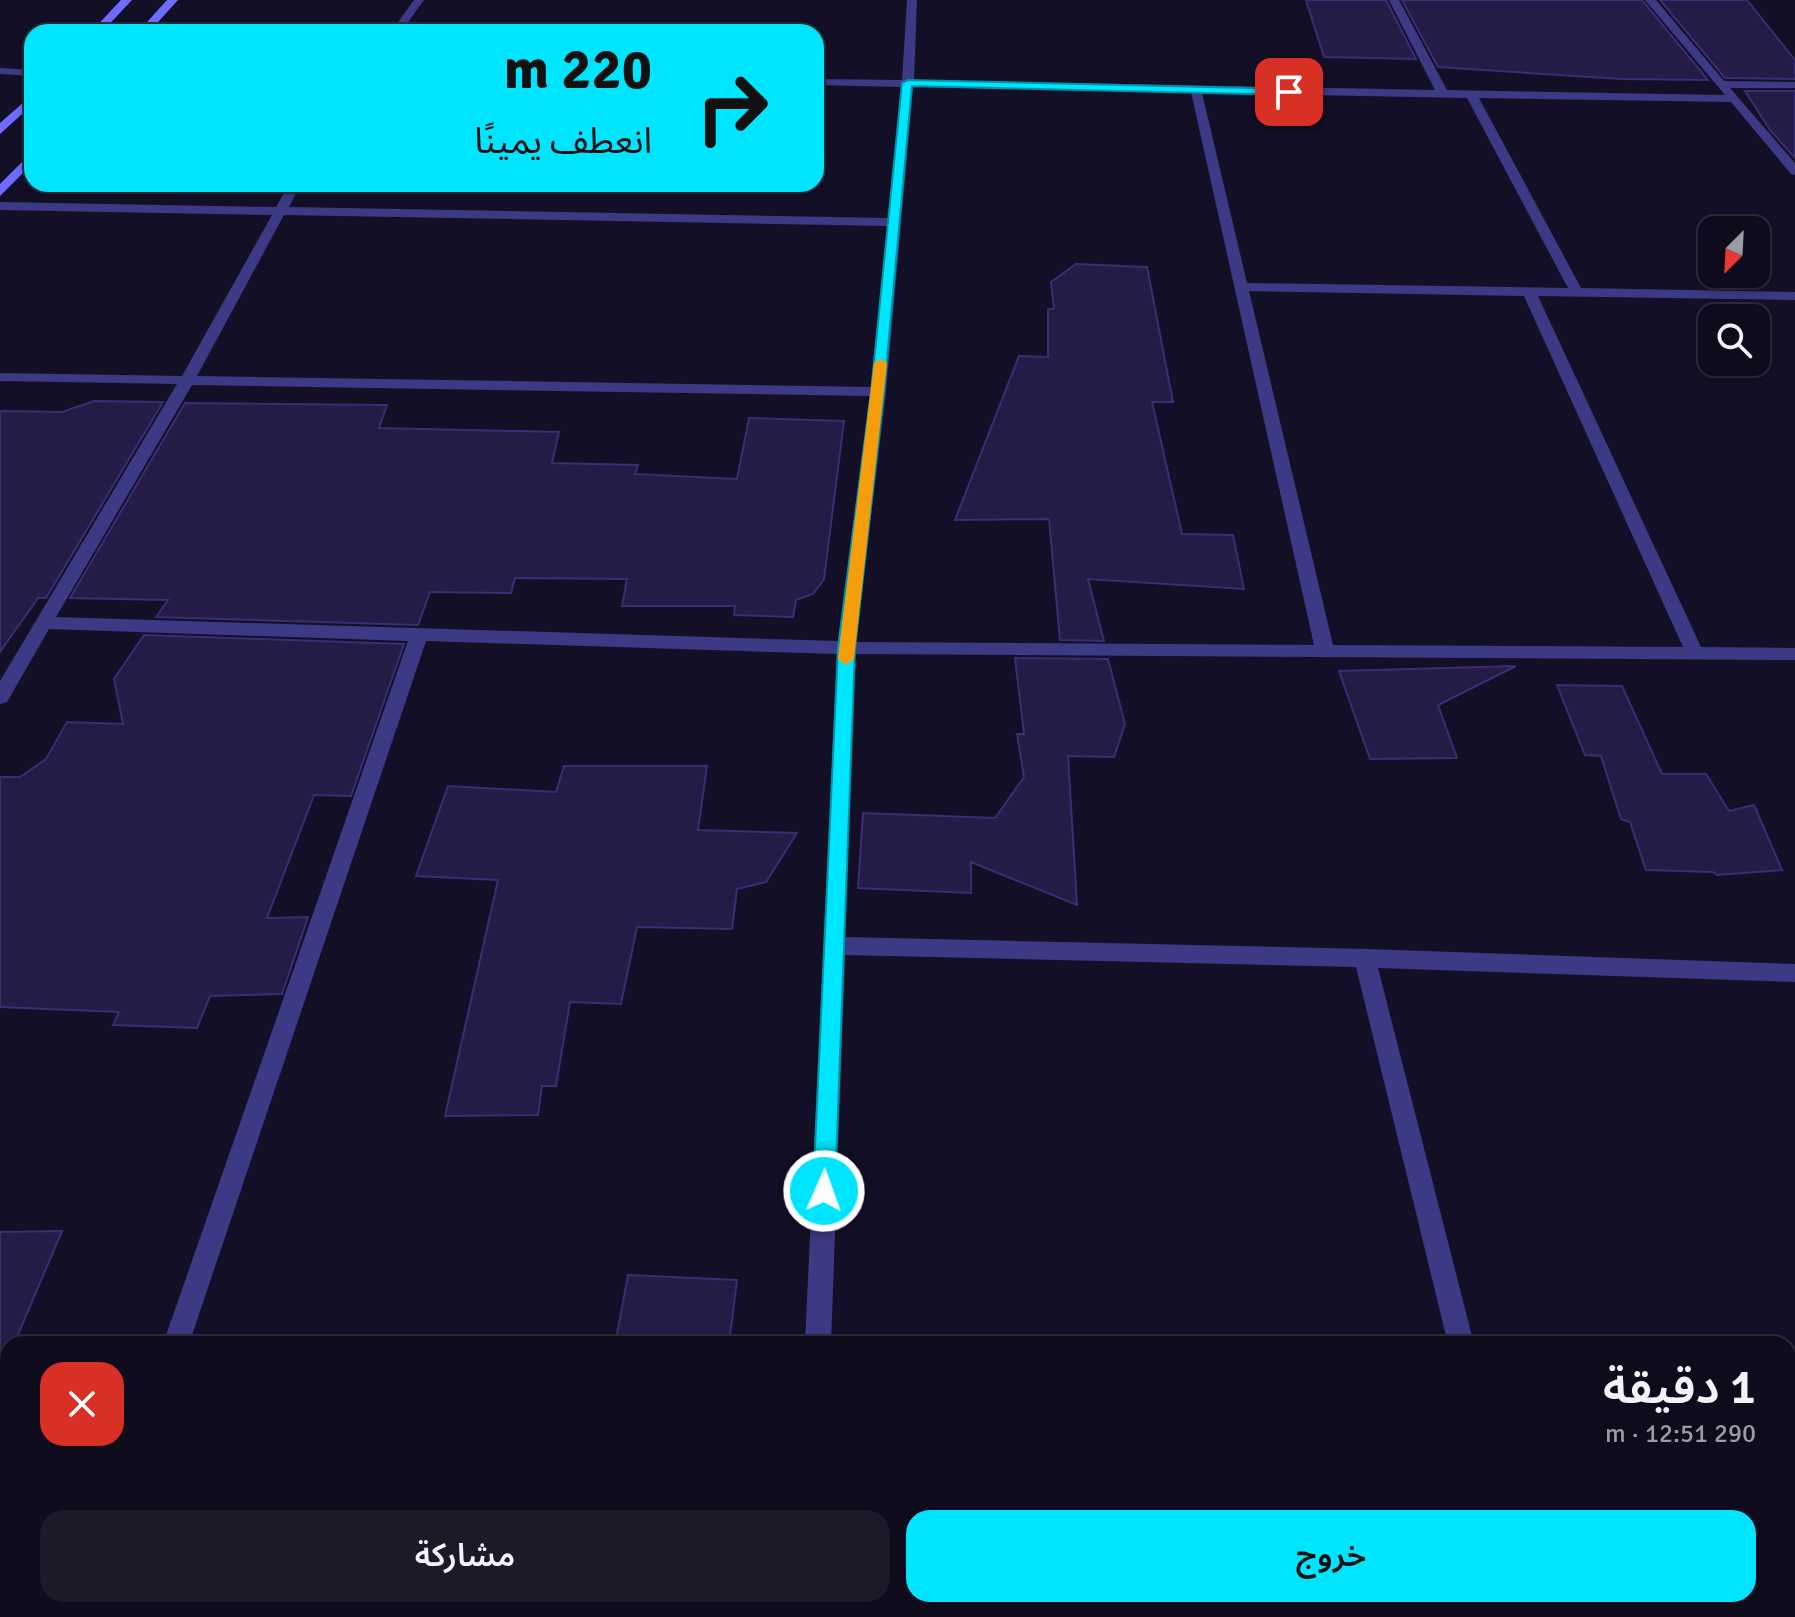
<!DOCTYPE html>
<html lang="ar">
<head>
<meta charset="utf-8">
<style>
  body { margin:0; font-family:Signika,"Noto Sans Arabic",sans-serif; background:#1c1929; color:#f1f3f6; direction:rtl; height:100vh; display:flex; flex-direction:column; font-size:30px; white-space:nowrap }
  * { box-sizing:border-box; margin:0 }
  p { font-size:26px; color:#9b9ba3 }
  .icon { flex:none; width:44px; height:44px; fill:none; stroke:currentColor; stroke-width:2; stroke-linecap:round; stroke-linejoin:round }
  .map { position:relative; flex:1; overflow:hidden; direction:ltr }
  .side { position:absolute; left:0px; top:1336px; width:1796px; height:282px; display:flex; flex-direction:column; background:#0e0b1c; border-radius:24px 24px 0 0; box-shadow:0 4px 12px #0003,0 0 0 2px #2e2b3b; direction:rtl }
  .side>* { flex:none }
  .guide { position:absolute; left:24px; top:24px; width:800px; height:168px; border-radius:24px; box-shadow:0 4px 12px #0003,0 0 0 2px #2e2b3b; direction:rtl; background:#00e5ff; color:#111; overflow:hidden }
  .needle { width:52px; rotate:204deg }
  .controls { position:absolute; left:1698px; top:216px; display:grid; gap:16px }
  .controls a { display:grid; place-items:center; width:72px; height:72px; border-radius:16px; background:#0e0b1c; box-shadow:0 4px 12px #0003,0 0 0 2px #2e2b3b; font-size:40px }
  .pin { position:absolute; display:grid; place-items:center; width:68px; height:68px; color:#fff; margin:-34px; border-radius:16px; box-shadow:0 4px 12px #0006 }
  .me { position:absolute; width:88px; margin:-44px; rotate:2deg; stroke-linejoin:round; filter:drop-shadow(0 0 6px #0008) }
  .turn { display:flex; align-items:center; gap:28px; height:168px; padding:0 40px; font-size:36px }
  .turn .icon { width:104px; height:104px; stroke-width:2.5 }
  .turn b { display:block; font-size:56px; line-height:68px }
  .round { display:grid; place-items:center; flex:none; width:84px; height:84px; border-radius:24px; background:#1c1929 }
  .head { display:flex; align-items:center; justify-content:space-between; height:136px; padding:0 40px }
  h1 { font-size:48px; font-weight:600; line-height:60px }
  .button { display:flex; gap:16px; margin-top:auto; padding:16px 40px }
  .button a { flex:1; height:92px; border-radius:24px; background:#00e5ff; color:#111; font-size:32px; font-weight:600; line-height:92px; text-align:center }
  .button a+a { background:#1c1929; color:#f1f3f6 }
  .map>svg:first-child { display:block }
</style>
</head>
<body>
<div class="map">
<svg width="1795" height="1617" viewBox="0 0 1795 1617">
  <rect width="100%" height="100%" fill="#130f26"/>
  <path fill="#241b47" stroke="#3b2d73" stroke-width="2" d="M 1306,0 L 1386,0 L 1416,59 L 1324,57 Z
    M 1402,0 L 1642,0 L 1708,80 L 1621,79 L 1438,67 Z
    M 1660,0 L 1747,0 L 1795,60 L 1795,79 L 1725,78 Z
    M 1745,91 L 1795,91 L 1795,158 L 1770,130 Z
    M 1076,264 L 1147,267 L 1173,402 L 1152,402 L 1182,534 L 1233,535 L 1244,589 L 1088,579 L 1104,641 L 1060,640 L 1049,519 L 955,520 L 1019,356 L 1048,357 L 1048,309 L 1054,309 L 1051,282 Z
    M 94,401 L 163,402 L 46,598 L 38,598 L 0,652 L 0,411 L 62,412 Z
    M 185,403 L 387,405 L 379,428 L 559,432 L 552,463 L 638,465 L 635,474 L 737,479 L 749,418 L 844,421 L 824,579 L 813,594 L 796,600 L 793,617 L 734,615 L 735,606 L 622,606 L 627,579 L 515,578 L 511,593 L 430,592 L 418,625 L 156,617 L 168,600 L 70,598 Z
    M 144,635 L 404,644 L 351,796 L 314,795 L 267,918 L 308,917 L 282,994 L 210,996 L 197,1028 L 113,1025 L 119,1012 L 0,1007 L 0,777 L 20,777 L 46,759 L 67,722 L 123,724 L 114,679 Z
    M 1015,658 L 1108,659 L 1125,724 L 1114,757 L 1068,756 L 1077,905 L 971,862 L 971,893 L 858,888 L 863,813 L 995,818 L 1024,777 L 1017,734 L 1024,734 Z
    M 1516,666 L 1438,705 L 1457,758 L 1370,759 L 1339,671 Z
    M 1557,685 L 1622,686 L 1662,774 L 1706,774 L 1729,811 L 1754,805 L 1782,870 L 1717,875 L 1713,872 L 1646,870 L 1630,822 L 1621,819 L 1601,756 L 1585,755 Z
    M 564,766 L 707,766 L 698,830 L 797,833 L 766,882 L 737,889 L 732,929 L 637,927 L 621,1004 L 570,1002 L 556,1086 L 542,1086 L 538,1115 L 445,1116 L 498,880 L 416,876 L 448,786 L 556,792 Z
    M 62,1231 L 14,1344 L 8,1344 L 8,1358 L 0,1376 L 0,1232 Z
    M 628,1275 L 737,1280 L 729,1344 L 615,1344 Z"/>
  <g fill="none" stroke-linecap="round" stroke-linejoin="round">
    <path fill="#3d3a85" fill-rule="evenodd" d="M 414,0 L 424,0 L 401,32 L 391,32 Z
      M 907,0 L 917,0 L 914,80 L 1435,90 L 1389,0 L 1399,0 L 1447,90 L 1725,95 L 1645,0 L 1656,0 L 1724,81 L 1795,82 L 1795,88 L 1730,88 L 1795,163 L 1795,175 L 1791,174 L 1731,102 L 1479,98 L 1581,288 L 1795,292 L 1795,300 L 1538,296 L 1701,647 L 1795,648 L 1795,660 L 855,654 L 845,937 L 1365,949 L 1795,964 L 1795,982 L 1378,968 L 1474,1344 L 1448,1344 L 1356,967 L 845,955 L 831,1344 L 805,1344 L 837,654 L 426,641 L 189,1344 L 163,1344 L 408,641 L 49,629 L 7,702 L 0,704 L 0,681 L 177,384 L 0,381 L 0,373 L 182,376 L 272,215 L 0,210 L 0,202 L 276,207 L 289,184 L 301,184 L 289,207 L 888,218 L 902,87 L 816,85 L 816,79 L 902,80 ZM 913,87 L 1191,92 L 1314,645 L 856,642 L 886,392 ZM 1202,93 L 1467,98 L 1568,288 L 1247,283 ZM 284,215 L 888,226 L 871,387 L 197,376 ZM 1249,291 L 1524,296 L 1683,647 L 1333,645 ZM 192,385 L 870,396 L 838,641 L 56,617 Z
      M 0,68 L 32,70 L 32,76 L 0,74 Z
      M 0,1572 L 8,1572 L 8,1602 L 0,1602 Z
      M 446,1610 L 593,1610 L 596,1617 L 449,1617 Z
      M 792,1610 L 822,1610 L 822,1617 L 792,1617 Z
      M 1513,1610 L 1543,1610 L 1545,1617 L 1515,1617 Z"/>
    <path fill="#6f6bff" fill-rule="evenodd" d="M 121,0 L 132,0 L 102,32 L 91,32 Z
      M 167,0 L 178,0 L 149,32 L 138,32 Z
      M 32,95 L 32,105 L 0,134 L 0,123 Z
      M 32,152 L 32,164 L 0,196 L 0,184 Z"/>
  </g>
  <path fill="#00e5ff" stroke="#0095a6" stroke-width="2" d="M 908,80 L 1289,89 L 1295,92 L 1289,95 L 912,86 L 884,392 L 855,648 L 835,1191 L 832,1199 L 824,1202 L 816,1199 L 813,1191 L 838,648 L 871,392 L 902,83 Z"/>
  <path fill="#f59e0b" d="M 881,359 L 887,363 L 854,659 L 846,665 L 838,659 L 874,363 Z"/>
</svg>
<div class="controls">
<a><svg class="needle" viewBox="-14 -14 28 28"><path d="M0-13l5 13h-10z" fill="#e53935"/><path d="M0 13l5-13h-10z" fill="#9b9ba3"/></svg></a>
<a><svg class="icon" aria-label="search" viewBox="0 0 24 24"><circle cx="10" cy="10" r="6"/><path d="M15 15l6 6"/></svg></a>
</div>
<div class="pin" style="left:1289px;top:92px;background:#d93025"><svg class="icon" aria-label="arrive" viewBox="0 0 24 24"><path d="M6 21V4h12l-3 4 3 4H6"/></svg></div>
<svg class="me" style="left:824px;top:1191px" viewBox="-20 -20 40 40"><circle r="17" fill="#00e5ff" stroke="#fff" stroke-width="3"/><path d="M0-11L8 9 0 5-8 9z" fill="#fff"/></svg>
<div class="guide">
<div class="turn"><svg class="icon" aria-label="right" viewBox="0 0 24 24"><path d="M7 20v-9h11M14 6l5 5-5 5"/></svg><div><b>220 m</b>انعطف يمينًا</div></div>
</div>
<section class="side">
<div class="head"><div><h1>1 دقيقة</h1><p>290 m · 12:51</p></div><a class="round" style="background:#d93025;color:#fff"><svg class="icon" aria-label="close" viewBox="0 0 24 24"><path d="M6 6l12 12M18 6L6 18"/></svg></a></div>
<div class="button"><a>خروج</a><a>مشاركة</a></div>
</section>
</div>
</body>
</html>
